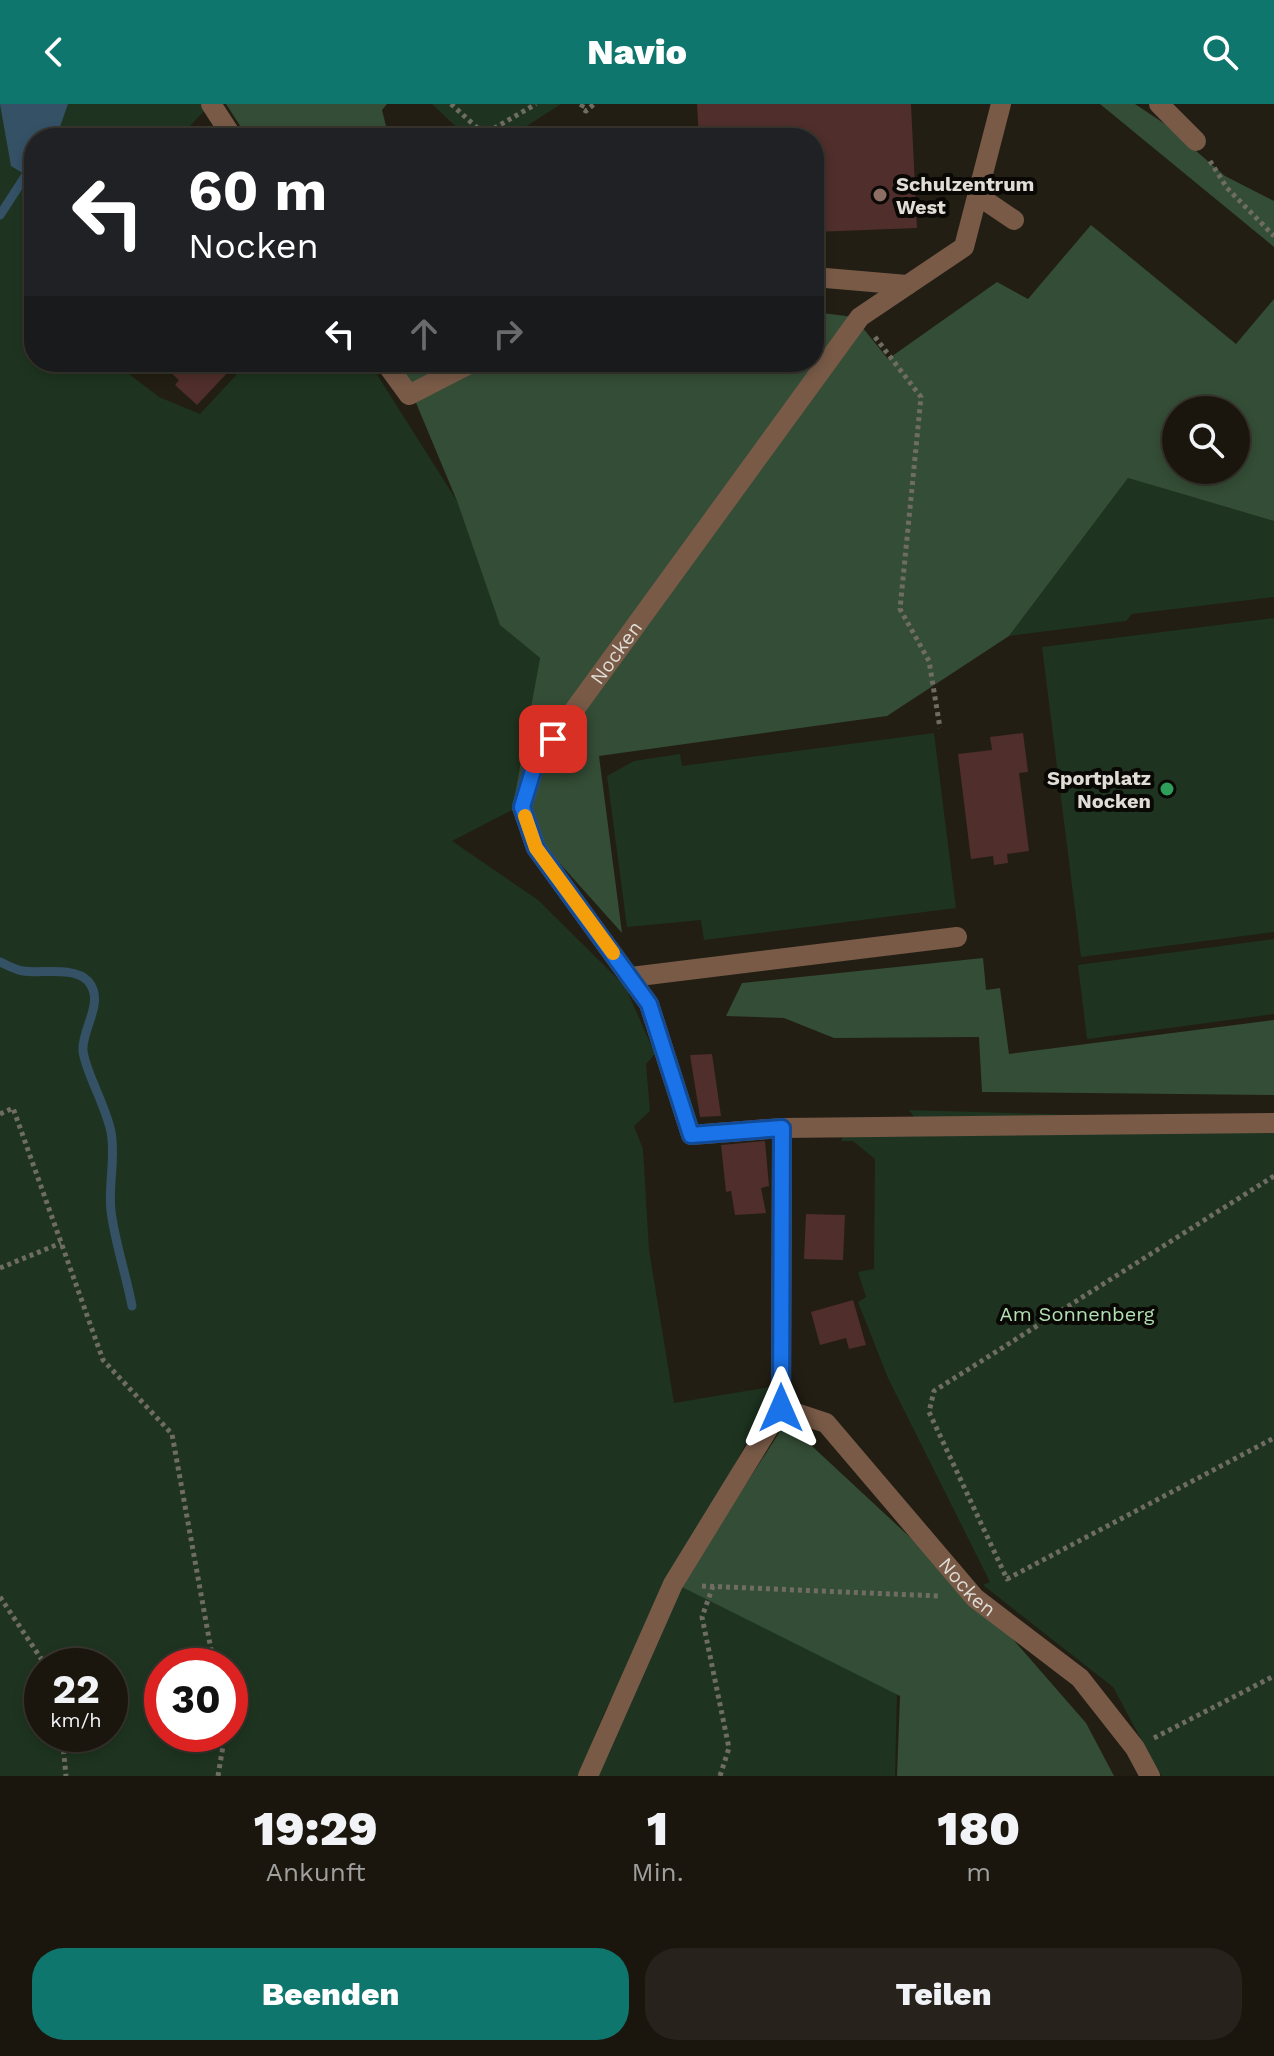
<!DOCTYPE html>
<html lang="de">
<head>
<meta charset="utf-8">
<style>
  body { margin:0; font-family:"Work Sans",sans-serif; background:#27231c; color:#f1f3f6; height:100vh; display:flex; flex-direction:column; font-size:30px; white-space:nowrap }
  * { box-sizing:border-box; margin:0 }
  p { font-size:26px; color:#9f9f9e }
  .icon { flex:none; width:44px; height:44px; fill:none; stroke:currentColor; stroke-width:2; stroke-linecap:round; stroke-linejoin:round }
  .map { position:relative; height:1672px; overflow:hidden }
  .drawer { display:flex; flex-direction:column; background:#1a160e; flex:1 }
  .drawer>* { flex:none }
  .guide { position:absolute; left:24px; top:24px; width:800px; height:244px; border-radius:32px; box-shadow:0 4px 12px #0003,0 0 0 2px #38352e; background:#202124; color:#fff; overflow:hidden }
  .fabs { position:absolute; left:1162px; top:292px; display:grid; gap:16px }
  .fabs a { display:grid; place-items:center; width:88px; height:88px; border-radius:50%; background:#1a160e; box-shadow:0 4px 12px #0003,0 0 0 2px #38352e; font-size:40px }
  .speed { position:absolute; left:24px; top:1544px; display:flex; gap:16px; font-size:40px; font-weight:700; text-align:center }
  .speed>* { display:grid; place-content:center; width:104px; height:104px; border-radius:50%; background:#1a160e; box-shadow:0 4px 12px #0003,0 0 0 2px #38352e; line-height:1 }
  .speed small { font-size:20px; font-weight:400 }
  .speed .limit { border:12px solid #d22; background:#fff; color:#111 }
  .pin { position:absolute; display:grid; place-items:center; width:68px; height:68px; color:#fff; margin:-34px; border-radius:16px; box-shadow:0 4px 12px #0006 }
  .me { position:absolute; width:88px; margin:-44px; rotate:0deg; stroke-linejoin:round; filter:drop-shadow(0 0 6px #0008) }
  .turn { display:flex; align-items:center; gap:28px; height:168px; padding:0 32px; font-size:36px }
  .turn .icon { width:104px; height:104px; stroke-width:2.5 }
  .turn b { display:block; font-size:56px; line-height:68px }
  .lanes { display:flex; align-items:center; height:76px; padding:0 32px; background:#0003; justify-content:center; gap:40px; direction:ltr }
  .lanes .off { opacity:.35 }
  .eta { display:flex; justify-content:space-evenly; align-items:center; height:136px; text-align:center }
  .eta b { font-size:48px; font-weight:800; line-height:56px }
  .cta { display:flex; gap:16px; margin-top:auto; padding:16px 32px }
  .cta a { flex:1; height:92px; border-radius:32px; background:#0f766e; color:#fff; font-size:32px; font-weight:800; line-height:92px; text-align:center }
  .cta a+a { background:#27231c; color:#f1f3f6 }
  header { display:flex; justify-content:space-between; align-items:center; height:104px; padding:0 32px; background:#0f766e; color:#fff; font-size:36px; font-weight:800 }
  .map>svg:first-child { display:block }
</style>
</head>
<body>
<header><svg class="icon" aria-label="back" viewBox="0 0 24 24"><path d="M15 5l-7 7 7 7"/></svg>Navio<svg class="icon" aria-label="search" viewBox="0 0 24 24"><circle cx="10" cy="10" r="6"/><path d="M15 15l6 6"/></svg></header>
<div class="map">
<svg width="1274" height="1672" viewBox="0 0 1274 1672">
  <rect width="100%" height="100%" fill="#221e13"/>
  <path fill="#1e3420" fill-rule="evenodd" d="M 0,0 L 201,0 L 205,6 L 179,34 L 34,34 L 34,258 L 133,258 L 125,267 L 159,293 L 200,310 L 238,269 L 286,258 L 369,258 L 457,397 L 500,520 L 540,554 L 512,706 L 452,737 L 538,796 L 625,882 L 655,950 L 646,960 L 650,1007 L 634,1022 L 643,1045 L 649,1146 L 674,1299 L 776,1282 L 604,1609 L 579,1672 L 0,1672 ZM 42,1562 L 110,1562 L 110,1630 L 42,1630 ZM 162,1562 L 230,1562 L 230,1630 L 162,1630 Z
    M 432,0 L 561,0 L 508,34 L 468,34 Z
    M 1128,374 L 1274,417 L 1274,493 L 1132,510 L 1126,517 L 1009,532 Z
    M 1274,514 L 1274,828 L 1081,853 L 1042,543 Z
    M 934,629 L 956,804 L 704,836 L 701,816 L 627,823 L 607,672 L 634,657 L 680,650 L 682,662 Z
    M 1274,835 L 1274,910 L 1087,935 L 1078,861 Z
    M 909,1006 L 1274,1017 L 1274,1672 L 1161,1672 L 1113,1583 L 983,1481 L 990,1478 L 888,1274 L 858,1198 L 866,1193 L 858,1168 L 874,1165 L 875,1055 L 853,1037 L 841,1037 L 846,1027 L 914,1013 Z
    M 679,1481 L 897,1590 L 895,1672 L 597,1672 Z"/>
  <path fill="#344d36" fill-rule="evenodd" d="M 226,0 L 387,0 L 382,6 L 389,34 L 248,34 Z
    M 1100,0 L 1135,0 L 1165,20 L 1225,72 L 1274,97 L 1274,143 Z
    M 1091,121 L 1236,240 L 1274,195 L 1274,417 L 1128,374 L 1009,532 L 887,612 L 599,652 L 622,829 L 512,706 L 540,554 L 500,521 L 457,397 L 399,258 L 814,258 L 814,208 L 854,213 L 888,255 L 997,178 L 1028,195 ZM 1176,306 L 1236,306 L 1236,366 L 1176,366 Z
    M 983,854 L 986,886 L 1000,884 L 1009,950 L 1274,916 L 1274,991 L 982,988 L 979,933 L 834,934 L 784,914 L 726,912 L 742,879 Z
    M 786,1318 L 983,1501 L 1086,1619 L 1114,1672 L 897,1672 L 900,1592 L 680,1482 Z"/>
  <path fill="#345166" d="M 0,0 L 68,0 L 56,34 L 34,34 L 34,68 L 26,71 L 11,62 Z"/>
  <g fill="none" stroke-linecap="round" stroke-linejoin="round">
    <path stroke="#345166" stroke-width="9" d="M 0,111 L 26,71
      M 0,858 C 7,861 15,866 23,867 C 41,870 74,862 88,877 C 106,898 81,925 83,947 C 85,967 106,1002 111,1028 C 116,1055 108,1080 111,1107 C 115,1139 126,1170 132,1202"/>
  </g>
  <path fill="#4f2e2b" d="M 697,0 L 911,0 L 917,124 L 814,128 L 814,34 L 699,34 Z
    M 159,258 L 223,258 L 231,265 L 197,301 L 175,281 L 179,276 Z
    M 1023,629 L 1028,668 L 1019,669 L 1029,747 L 1007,750 L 1008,759 L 994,761 L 993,752 L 971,755 L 958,650 L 992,646 L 990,633 Z
    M 712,950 L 721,1012 L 700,1013 L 690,951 Z
    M 765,1037 L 769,1082 L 761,1084 L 766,1109 L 735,1111 L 731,1087 L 726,1088 L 721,1041 Z
    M 806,1110 L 845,1111 L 843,1156 L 804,1155 Z
    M 853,1196 L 866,1241 L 849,1245 L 846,1234 L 820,1241 L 811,1208 Z"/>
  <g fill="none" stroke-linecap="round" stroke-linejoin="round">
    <path stroke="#6f6c63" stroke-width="5" stroke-dasharray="4 4" stroke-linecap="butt" d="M 451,0 L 484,30 L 536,0
      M 583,0 L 581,4 L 586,7 L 594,0
      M 1210,57 L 1227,84 L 1274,132
      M 875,233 L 921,293 L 900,505 L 929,557 L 940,624
      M 0,1010 L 13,1004 L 103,1256 L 172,1330 L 214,1562
      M 1274,1072 L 934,1287 L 929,1308 L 1007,1475 L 1274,1334
      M 0,1164 L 61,1139
      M 702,1482 L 939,1492
      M 713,1482 L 702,1513 L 729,1644 L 720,1672
      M 0,1493 L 46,1562
      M 62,1630 L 66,1672
      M 1154,1634 L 1274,1572
      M 218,1672 L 225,1630"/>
    <g stroke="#785a47" stroke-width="20">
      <path d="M 211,0 L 233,34"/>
      <path d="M 1159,0 L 1196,37"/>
      <path d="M 977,91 L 1014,116"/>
      <path d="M 814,173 L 907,181"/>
      <path d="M 385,258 L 409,291 L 473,258"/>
      <path d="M 631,873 L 957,833"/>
      <path d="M 782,1024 L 1274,1019"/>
      <path id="s1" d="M 781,1304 L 826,1319 L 975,1494 L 1080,1574 L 1135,1644 L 1150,1672"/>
      <path id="s2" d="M 588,1672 L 673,1480 L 781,1304 L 782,1024 L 691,1031 L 649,900 L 536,744 L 522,703 L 535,660 L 860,213 L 964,143 L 1001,0"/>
    </g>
  </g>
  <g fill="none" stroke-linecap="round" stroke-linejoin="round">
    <defs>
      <path id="route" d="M 553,635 L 535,660 L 522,703 L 536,744 L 649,900 L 691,1031 L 782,1024 L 781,1304"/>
    </defs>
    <use href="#route" stroke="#114b97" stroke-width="20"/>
    <use href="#route" stroke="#1a73e8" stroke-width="14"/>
    <path stroke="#f59e0b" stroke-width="14" d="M 525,712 L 536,744 L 613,849"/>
  </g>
  <circle fill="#8d6e63" stroke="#0a0805" stroke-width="3" cx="880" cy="91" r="8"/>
  <circle fill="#2e9e5b" stroke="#0a0805" stroke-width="3" cx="1167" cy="685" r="8"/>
  <g text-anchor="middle" stroke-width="8" stroke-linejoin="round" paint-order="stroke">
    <g font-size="20" font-weight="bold" fill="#dfddd6" stroke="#0a0805" text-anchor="start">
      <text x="896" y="87">Schulzentrum<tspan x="896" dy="23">West</tspan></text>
      <text x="1151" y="681" text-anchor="end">Sportplatz<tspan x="1151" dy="23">Nocken</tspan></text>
    </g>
    <g font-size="20" fill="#dfddd6" stroke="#0a0805">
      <text dy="7" stroke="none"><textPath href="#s2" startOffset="1344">Nocken</textPath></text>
      <text dy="7" stroke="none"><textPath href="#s1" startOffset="264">Nocken</textPath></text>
    </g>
    <g font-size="20" fill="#b0e0b3" stroke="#0a0805">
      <text x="1077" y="1217">Am Sonnenberg</text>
    </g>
  </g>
</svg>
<div class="fabs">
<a><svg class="icon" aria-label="search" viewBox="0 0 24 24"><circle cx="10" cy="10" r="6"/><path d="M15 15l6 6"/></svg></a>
</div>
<div class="speed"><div>22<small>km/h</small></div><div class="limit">30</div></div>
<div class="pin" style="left:553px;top:635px;background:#d93025"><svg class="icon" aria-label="arrive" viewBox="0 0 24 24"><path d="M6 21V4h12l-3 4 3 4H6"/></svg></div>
<svg class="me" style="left:781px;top:1304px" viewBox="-20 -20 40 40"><path d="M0-17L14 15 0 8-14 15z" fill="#1a73e8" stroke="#fff" stroke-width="4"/></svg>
<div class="guide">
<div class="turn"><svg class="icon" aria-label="left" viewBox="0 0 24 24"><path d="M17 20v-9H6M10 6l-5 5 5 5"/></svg><div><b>60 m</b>Nocken</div></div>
<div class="lanes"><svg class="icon" aria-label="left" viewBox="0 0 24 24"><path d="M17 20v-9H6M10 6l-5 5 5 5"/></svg><svg class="icon off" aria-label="ahead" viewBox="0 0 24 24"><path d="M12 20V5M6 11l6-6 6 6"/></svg><svg class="icon off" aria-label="right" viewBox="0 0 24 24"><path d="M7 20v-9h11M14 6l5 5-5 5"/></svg></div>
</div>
</div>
<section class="drawer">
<div class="eta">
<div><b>19:29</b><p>Ankunft</p></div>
<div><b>1</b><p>Min.</p></div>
<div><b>180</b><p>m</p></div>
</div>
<div class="cta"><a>Beenden</a><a>Teilen</a></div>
</section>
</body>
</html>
